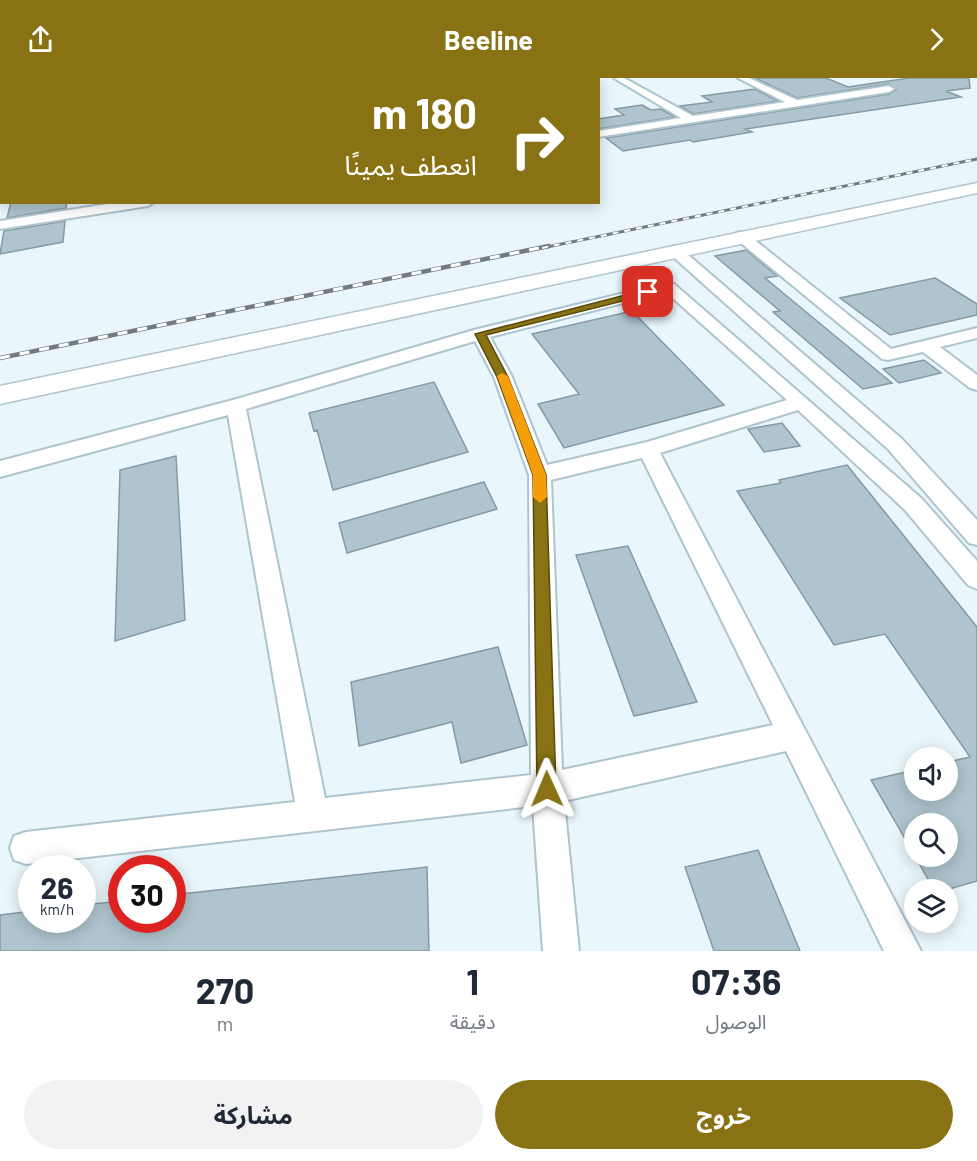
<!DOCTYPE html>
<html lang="ar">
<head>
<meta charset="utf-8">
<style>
  body { margin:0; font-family:Barlow,"Noto Sans Arabic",sans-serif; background:#f2f2f3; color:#1f2937; direction:rtl; height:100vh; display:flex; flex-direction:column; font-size:22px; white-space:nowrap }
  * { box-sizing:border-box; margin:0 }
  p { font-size:20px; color:#747a83 }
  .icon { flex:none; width:33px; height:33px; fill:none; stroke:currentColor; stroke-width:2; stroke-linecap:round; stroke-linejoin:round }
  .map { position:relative; height:873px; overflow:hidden; direction:ltr }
  .drawer { display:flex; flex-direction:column; background:#fff; flex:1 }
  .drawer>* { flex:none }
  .guide { position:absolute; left:0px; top:0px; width:600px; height:126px; box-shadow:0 3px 15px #0003; direction:rtl; background:#887213; color:#fff; overflow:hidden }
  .controls { position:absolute; left:904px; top:669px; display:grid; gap:12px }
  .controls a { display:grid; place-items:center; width:54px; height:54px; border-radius:50%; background:#fff; box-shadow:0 3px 15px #0003; font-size:30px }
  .speed { position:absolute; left:18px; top:777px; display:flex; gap:12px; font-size:30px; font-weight:700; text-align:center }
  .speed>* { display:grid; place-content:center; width:78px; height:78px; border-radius:50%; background:#fff; box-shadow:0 3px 15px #0003; line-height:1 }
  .speed small { font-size:15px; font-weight:400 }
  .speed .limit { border:9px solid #d22; background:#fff; color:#111 }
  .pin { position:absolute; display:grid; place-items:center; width:51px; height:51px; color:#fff; margin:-26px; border-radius:12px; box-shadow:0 3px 9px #0006 }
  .me { position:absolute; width:66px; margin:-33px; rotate:359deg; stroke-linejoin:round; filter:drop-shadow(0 0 4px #0008) }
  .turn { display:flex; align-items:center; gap:21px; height:126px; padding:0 24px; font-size:27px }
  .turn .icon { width:78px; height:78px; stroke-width:2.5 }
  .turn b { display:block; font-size:42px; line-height:51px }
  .eta { display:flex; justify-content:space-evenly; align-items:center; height:102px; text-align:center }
  .eta b { font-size:36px; font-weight:700; line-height:42px }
  .action { display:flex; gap:12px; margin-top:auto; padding:12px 24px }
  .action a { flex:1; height:69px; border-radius:36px; background:#887213; color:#fff; font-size:24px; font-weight:700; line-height:69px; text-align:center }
  .action a+a { background:#f2f2f3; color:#1f2937 }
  header { display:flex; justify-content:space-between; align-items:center; height:78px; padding:0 24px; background:#887213; color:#fff; font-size:27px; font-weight:700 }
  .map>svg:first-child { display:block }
</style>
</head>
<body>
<header><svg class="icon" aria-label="forward" viewBox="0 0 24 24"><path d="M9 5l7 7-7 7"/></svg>Beeline<svg class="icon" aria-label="share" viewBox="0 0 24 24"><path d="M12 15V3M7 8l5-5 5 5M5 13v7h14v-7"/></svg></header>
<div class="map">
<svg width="977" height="873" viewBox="0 0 977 873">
  <rect width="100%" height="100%" fill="#e9f6fc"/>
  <path fill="#aec4ce" stroke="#859aa3" stroke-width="1.5" d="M 755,0 L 826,0 L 848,9 L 909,0 L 969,0 L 970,10 L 946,13 L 961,19 L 745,51 L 752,54 L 693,64 L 690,62 L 623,73 L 606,60 L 889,16 L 896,12 L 889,6 L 797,20 Z
    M 755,11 L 778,23 L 693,36 L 680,28 L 712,24 L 702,18 Z
    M 642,27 L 651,32 L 661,31 L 675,39 L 598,51 L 598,41 L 624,37 L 615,31 Z
    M 11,124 L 67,124 L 66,130 L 7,140 Z
    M 65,143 L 63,164 L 0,176 L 4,153 Z
    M 746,172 L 777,198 L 765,200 L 892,305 L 863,311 L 773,234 L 780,233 L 715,178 Z
    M 935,200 L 977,226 L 977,237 L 890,257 L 840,220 Z
    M 632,233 L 724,327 L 564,370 L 538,326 L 579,316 L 532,256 Z
    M 924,282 L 941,295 L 899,305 L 883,291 Z
    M 434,304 L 468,374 L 333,412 L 317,352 L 314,353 L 309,335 Z
    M 782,345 L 800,368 L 764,374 L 748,351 Z
    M 176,378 L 185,542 L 115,563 L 120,392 Z
    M 847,387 L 977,549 L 977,803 L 946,812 L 934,812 L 915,778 L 948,778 L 948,746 L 915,746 L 915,778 L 871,702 L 915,692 L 915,712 L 948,712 L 948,684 L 970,679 L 885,556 L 834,567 L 737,413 L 781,405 L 779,402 Z
    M 484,404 L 497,431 L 347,475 L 339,445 Z
    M 628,468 L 697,624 L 634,638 L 576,477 Z
    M 498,569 L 527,667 L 461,685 L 452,644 L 359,668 L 351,604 Z
    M 758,772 L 800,873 L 714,873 L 685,789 Z
    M 427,789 L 429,873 L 0,873 L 0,837 L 32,833 L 32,842 L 82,842 L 82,827 L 122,823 L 122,842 L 172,842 L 172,817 Z"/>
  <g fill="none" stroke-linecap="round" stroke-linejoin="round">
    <defs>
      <path id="minor" d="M 534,0 L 553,0 L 533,2 Z
        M 614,0 L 624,0 L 693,38 L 785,24 L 738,0 L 749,0 L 797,22 L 889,8 L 894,11 L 889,14 L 598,59 L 598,53 L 681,40 Z
        M 0,65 L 2,65 L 2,71 L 0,71 Z
        M 120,124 L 154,124 L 148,128 L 0,151 L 0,143 Z
        M 741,154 L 746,155 L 891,271 L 977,250 L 977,260 L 940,269 L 977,297 L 977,312 L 970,310 L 923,274 L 888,282 L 882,281 L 736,161 L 734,158 L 736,155 Z
        M 674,168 L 679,169 L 902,361 L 977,442 L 977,467 L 969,465 L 888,371 L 669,175 L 667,172 Z
        M 669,204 L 674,206 L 921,420 L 977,483 L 977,511 L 968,507 L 905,432 L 798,332 L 660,375 L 921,873 L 884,873 L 786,673 L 564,723 L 579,873 L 543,873 L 533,728 L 26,786 L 14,782 L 10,770 L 14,758 L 26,754 L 295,724 L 228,337 L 0,399 L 0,383 L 233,322 L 474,252 ZM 666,214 L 787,322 L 647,364 L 547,387 L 512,299 L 490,259 ZM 475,263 L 494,299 L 529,397 L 531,697 L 325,720 L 246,331 ZM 642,380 L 773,647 L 562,692 L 551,402 Z"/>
      <path id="tertiary" d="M 334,0 L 356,0 L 333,2 Z
        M 381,0 L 403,0 L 380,2 Z
        M 0,43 L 2,43 L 2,51 L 0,51 Z"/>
      <path id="primary" d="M 977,105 L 977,115 L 0,326 L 0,308 Z"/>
    </defs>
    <use href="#minor" stroke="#aec4ce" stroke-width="4"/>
    <use href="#tertiary" stroke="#aec4ce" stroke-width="3"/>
    <use href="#primary" stroke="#aec4ce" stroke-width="3"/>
    <use href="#minor" fill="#fff" fill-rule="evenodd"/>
    <use href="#tertiary" fill="#fff" fill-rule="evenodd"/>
    <use href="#primary" fill="#fff" fill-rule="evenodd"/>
    <defs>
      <path id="rail-far1" d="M 542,170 L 977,81"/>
      <path id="rail" d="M 0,280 L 549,168"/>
    </defs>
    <use href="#rail-far1" stroke="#717c80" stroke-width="3"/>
    <use href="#rail" stroke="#717c80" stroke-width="4.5"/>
    <use href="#rail-far1" stroke="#fff" stroke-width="2" stroke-dasharray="6" stroke-linecap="butt"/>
    <use href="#rail" stroke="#fff" stroke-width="3" stroke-dasharray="10" stroke-linecap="butt"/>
  </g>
  <path fill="#887213" stroke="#584a0c" stroke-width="1.5" d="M 648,211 L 651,212 L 651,216 L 486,257 L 508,299 L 546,397 L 556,711 L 554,718 L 547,721 L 540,718 L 537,711 L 533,397 L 497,299 L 475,256 Z"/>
  <path fill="#f59e0b" d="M 502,295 L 508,298 L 546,397 L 547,419 L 540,425 L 533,419 L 533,397 L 497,298 Z"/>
</svg>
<div class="controls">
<a><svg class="icon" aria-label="sound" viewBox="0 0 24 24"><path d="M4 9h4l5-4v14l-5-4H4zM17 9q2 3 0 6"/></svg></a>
<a><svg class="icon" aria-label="search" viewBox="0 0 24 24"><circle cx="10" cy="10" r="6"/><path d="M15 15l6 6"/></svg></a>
<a><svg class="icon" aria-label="layers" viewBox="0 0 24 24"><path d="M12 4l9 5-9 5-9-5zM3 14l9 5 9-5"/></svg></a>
</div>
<div class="speed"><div>26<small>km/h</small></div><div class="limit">30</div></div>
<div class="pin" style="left:648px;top:214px;background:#d93025"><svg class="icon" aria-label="arrive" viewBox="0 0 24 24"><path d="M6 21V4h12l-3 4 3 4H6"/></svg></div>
<svg class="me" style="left:547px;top:711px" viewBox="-20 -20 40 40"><path d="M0-17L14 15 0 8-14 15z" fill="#887213" stroke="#fff" stroke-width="4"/></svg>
<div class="guide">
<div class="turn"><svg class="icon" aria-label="right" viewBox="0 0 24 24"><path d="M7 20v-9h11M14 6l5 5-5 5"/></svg><div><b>180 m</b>انعطف يمينًا</div></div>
</div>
</div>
<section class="drawer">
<div class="eta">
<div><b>07:36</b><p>الوصول</p></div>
<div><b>1</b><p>دقيقة</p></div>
<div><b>270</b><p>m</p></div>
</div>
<div class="action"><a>خروج</a><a>مشاركة</a></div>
</section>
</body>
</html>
